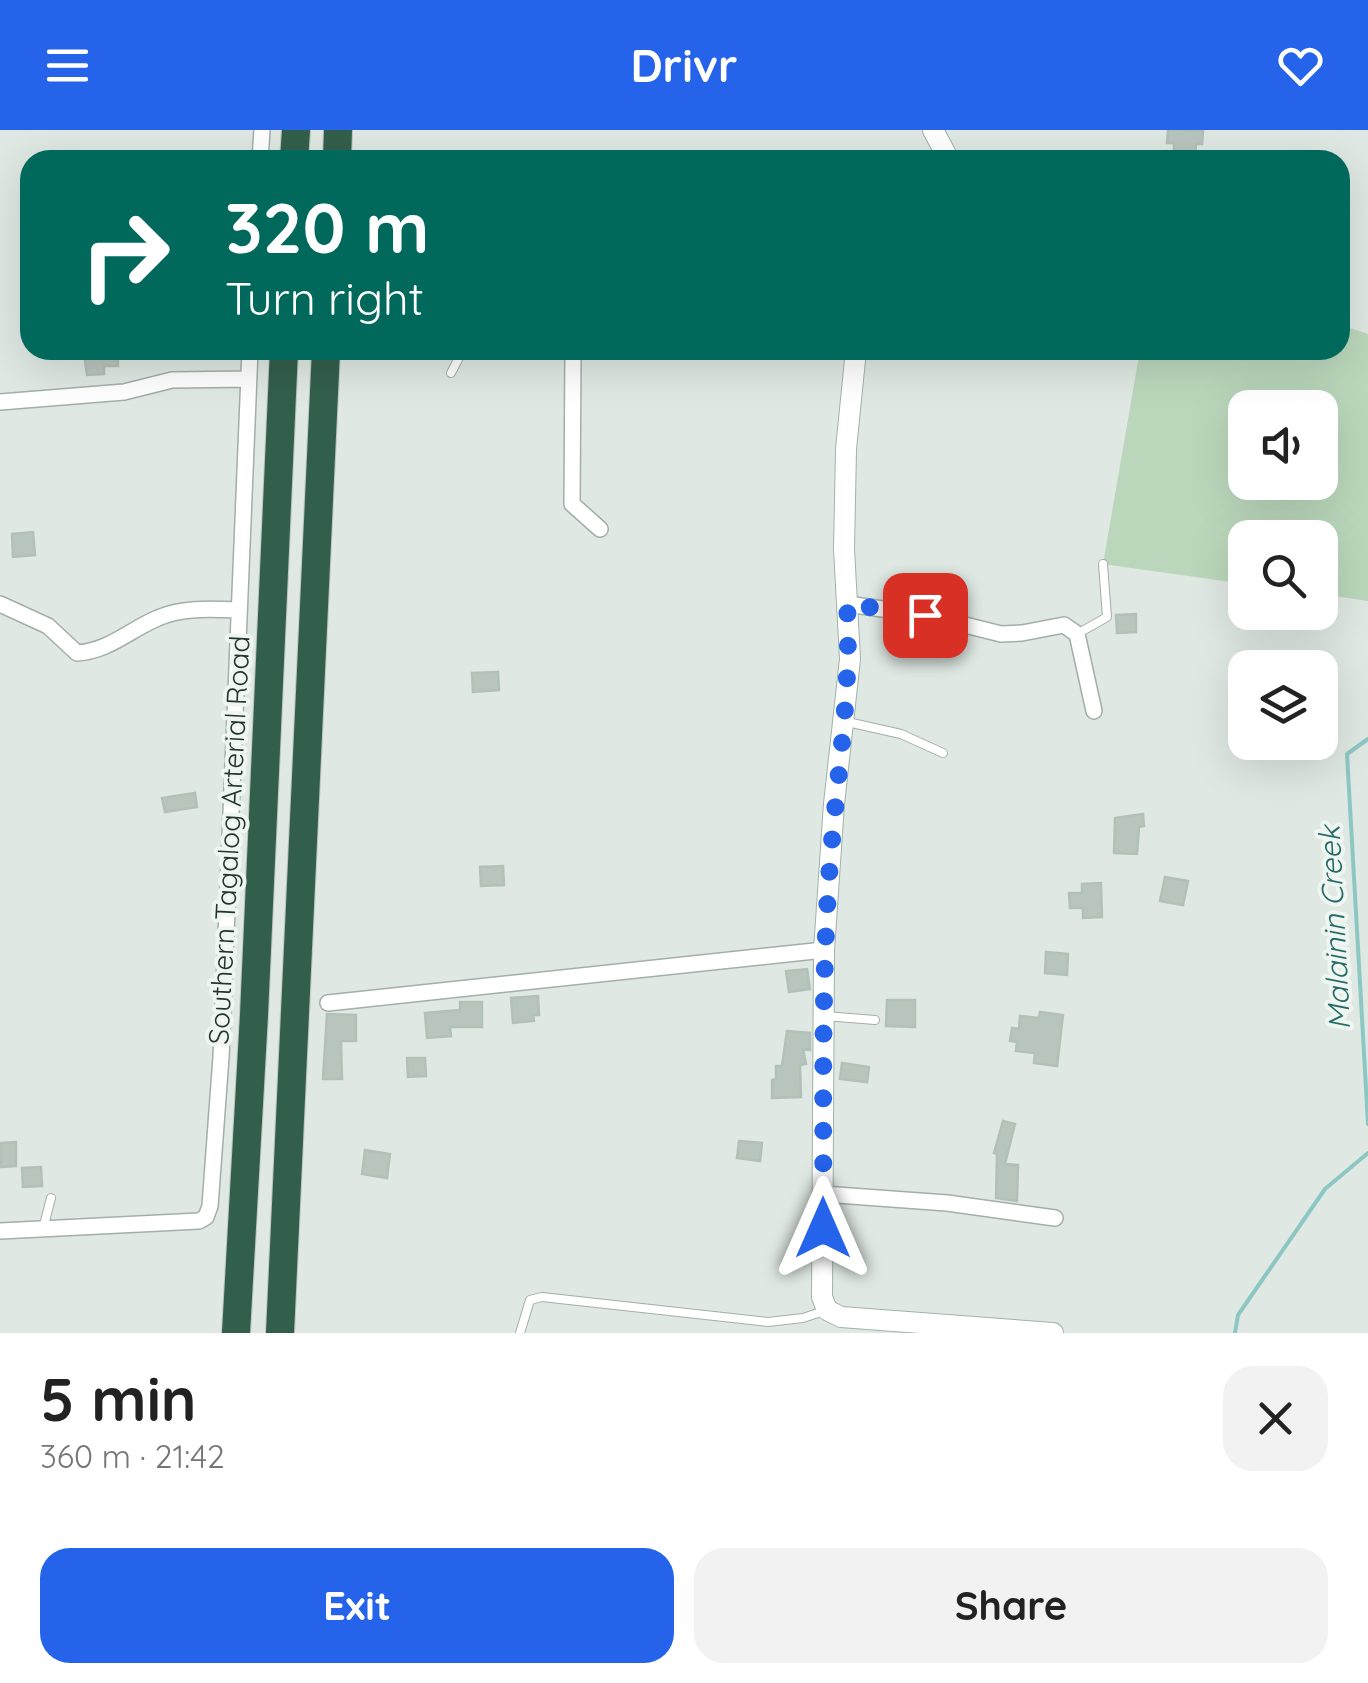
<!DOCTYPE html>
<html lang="en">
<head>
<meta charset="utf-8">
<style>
  body { margin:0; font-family:Quicksand,sans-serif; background:#f2f2f2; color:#222; height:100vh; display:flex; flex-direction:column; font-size:38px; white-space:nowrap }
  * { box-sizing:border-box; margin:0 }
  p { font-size:32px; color:#767676 }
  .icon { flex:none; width:55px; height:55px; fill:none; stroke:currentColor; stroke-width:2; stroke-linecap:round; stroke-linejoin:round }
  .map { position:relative; height:1203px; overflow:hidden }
  .side { display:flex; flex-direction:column; background:#fff; flex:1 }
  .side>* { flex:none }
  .top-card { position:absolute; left:20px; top:20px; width:1330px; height:210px; border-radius:30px; box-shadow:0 10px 40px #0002; background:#00695c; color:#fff; overflow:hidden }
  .buttons { position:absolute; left:1228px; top:260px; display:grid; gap:20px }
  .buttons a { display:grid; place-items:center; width:110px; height:110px; border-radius:20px; background:#fff; box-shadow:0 10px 40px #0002; font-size:50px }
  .pin { position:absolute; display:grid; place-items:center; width:85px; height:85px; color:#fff; margin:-42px; border-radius:20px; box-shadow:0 5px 15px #0006 }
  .me { position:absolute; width:110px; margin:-55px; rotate:0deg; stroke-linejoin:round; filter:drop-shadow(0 0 8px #0008) }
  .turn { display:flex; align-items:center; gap:35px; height:210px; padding:0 40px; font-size:45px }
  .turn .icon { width:130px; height:130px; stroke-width:2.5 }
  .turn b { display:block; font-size:70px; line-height:85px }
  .round { display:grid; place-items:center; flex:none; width:105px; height:105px; border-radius:30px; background:#f2f2f2 }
  .summary { display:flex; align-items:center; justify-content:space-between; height:170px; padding:0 40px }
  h1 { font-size:60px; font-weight:700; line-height:75px }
  .primary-button { display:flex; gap:20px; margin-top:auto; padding:20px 40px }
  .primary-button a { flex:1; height:115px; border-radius:30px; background:#2563eb; color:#fff; font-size:40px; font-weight:700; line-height:115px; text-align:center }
  .primary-button a+a { background:#f2f2f2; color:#222 }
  header { display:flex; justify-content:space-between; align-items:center; height:130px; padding:0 40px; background:#2563eb; color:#fff; font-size:45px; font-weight:700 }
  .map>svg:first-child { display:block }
</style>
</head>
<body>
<header><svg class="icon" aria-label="menu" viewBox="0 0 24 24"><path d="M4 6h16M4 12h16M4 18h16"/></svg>Drivr<svg class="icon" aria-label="heart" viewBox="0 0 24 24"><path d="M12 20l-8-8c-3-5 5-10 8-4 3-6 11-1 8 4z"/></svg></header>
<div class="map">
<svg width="1368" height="1203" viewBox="0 0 1368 1203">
  <rect width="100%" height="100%" fill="#dfe8e2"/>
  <path fill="#bad7bb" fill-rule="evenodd" d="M 1340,195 L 1368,204 L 1368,471 L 1320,464 L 1320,408 L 1245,408 L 1245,454 L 1103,434 L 1140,220 L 1340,220 ZM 1245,278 L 1320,278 L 1320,352 L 1245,352 Z"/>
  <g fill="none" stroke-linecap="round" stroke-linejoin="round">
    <path stroke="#8dc7c3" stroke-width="4" d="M 1368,609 L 1347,624 L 1368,994
      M 1235,1203 L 1238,1185 L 1325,1059 L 1368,1023"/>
  </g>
  <path fill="#b8c5bd" stroke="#b2c1b8" stroke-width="2.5" d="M 1168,0 L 1203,1 L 1202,14 L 1196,14 L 1195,28 L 1185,28 L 1185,21 L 1174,21 L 1174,13 L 1167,13 Z
    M 87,220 L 118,224 L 118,236 L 104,236 L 104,244 L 87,245 L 84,224 Z
    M 33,402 L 35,425 L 13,427 L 12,404 Z
    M 1136,484 L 1136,502 L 1117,503 L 1116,485 Z
    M 498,542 L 499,560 L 473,562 L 472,543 Z
    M 195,663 L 197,677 L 165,682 L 162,668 Z
    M 1143,684 L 1144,696 L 1139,697 L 1137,724 L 1114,723 L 1115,688 Z
    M 503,736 L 504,755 L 481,756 L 480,737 Z
    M 1165,747 L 1188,751 L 1183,775 L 1160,771 Z
    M 1101,753 L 1102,787 L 1083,788 L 1083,778 L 1070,778 L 1069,763 L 1082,763 L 1082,754 Z
    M 1046,822 L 1068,824 L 1067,845 L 1045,843 Z
    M 807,839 L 810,859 L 789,862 L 786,841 Z
    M 538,866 L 539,885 L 533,885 L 534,891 L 513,893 L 511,868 Z
    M 887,870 L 915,870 L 915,897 L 886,896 Z
    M 460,872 L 482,872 L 482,897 L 450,897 L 451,906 L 427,908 L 425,883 L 460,880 Z
    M 1040,882 L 1063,885 L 1057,936 L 1034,933 L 1035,923 L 1016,921 L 1017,912 L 1010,911 L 1012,898 L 1019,899 L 1020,886 L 1039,888 Z
    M 327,884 L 356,885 L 356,911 L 341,911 L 342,949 L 323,949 Z
    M 787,901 L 810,903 L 810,920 L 803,919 L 806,934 L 800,935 L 801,967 L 772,968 L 772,950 L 776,949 L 776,936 L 782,936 Z
    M 407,928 L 425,928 L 426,946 L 408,947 Z
    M 842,933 L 869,937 L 867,952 L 840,949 Z
    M 1003,991 L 1015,994 L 1005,1034 L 1018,1035 L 1017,1071 L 996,1068 L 997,1024 L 994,1023 Z
    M 739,1011 L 762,1013 L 760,1031 L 737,1028 Z
    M 16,1012 L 16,1036 L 1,1037 L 1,1013 Z
    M 365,1020 L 390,1024 L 387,1048 L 362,1044 Z
    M 41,1037 L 42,1056 L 23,1057 L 22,1038 Z"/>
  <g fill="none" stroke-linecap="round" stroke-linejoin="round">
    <defs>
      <path id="lane" d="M 451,243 L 463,220
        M 1077,504 L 1107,487 L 1103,434
        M 843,591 L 901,604 L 943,623
        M 825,886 L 875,890
        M 43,1099 L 51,1068
        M 520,1203 L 530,1170 L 542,1167 L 768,1192 L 803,1188 L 827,1180"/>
      <path id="street" d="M 260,30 L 262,0
        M 573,220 L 572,374 L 600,399
        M 0,272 L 124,262 L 172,250 L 248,249
        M 0,474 L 48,496 L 77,523 C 109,521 129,500 158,488 C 182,477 212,479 238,480
        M 847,474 L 925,485 L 1001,504 L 1022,503 L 1064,495 L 1077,504 L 1094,581
        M 328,873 L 824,820
        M 823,1064 L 947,1073 L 1055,1088
        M 0,1101 L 199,1091 L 206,1087 L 210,1076 L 221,927 L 250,220"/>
      <path id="secondary" d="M 933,0 L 949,30
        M 856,220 L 846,319 L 844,419 L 850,529 L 834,674 L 824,820 L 822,1167 L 827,1180 L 841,1187 L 1053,1203"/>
      <path id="highway" d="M 294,30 L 296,0
        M 337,30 L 338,0
        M 236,1203 L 254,885 L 284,220
        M 280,1203 L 326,220"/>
    </defs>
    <use href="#lane" stroke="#a3afa8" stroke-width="10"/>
    <use href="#street" stroke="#a3afa8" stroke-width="18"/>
    <use href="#secondary" stroke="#a0b3a7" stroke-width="22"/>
    <use href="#highway" stroke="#bdc3c0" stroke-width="30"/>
    <use href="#lane" stroke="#fff" stroke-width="8"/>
    <use href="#street" stroke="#fff" stroke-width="15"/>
    <use href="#secondary" stroke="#fff" stroke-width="20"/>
    <use href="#highway" stroke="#325f4b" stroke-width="28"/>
  </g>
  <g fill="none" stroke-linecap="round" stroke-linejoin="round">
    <path stroke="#2563eb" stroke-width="18" stroke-dasharray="0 32.4" d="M 823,1098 C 824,981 821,864 829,748 C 835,657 852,566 847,474 L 925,485"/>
  </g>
  <g text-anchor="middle" stroke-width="8" stroke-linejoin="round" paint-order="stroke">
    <g font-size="28" fill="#22362c" stroke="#eff5f1">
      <text transform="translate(229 710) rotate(-87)" y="10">Southern Tagalog Arterial Road</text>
    </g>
    <g font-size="30" font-style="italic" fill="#246a66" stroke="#eff5f1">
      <text transform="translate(1335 798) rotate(-93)" y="10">Malainin Creek</text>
    </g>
  </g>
</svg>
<div class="buttons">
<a><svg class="icon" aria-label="sound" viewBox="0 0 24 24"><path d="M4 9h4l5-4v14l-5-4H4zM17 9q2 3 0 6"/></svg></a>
<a><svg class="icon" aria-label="search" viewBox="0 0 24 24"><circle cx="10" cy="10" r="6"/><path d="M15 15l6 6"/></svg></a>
<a><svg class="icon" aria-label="layers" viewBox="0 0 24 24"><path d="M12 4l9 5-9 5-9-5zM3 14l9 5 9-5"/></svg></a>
</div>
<div class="pin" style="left:925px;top:485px;background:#d93025"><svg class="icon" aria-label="arrive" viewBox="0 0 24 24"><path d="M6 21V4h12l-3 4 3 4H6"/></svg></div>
<svg class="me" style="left:823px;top:1098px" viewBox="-20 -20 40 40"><path d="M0-17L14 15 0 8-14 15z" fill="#2563eb" stroke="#fff" stroke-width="4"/></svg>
<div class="top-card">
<div class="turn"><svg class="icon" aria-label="right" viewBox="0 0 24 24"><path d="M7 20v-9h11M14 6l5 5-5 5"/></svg><div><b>320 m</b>Turn right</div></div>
</div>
</div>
<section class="side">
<div class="summary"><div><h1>5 min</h1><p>360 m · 21:42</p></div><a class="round"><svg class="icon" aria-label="close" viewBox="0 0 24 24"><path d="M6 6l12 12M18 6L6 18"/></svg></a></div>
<div class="primary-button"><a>Exit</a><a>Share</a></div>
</section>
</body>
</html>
